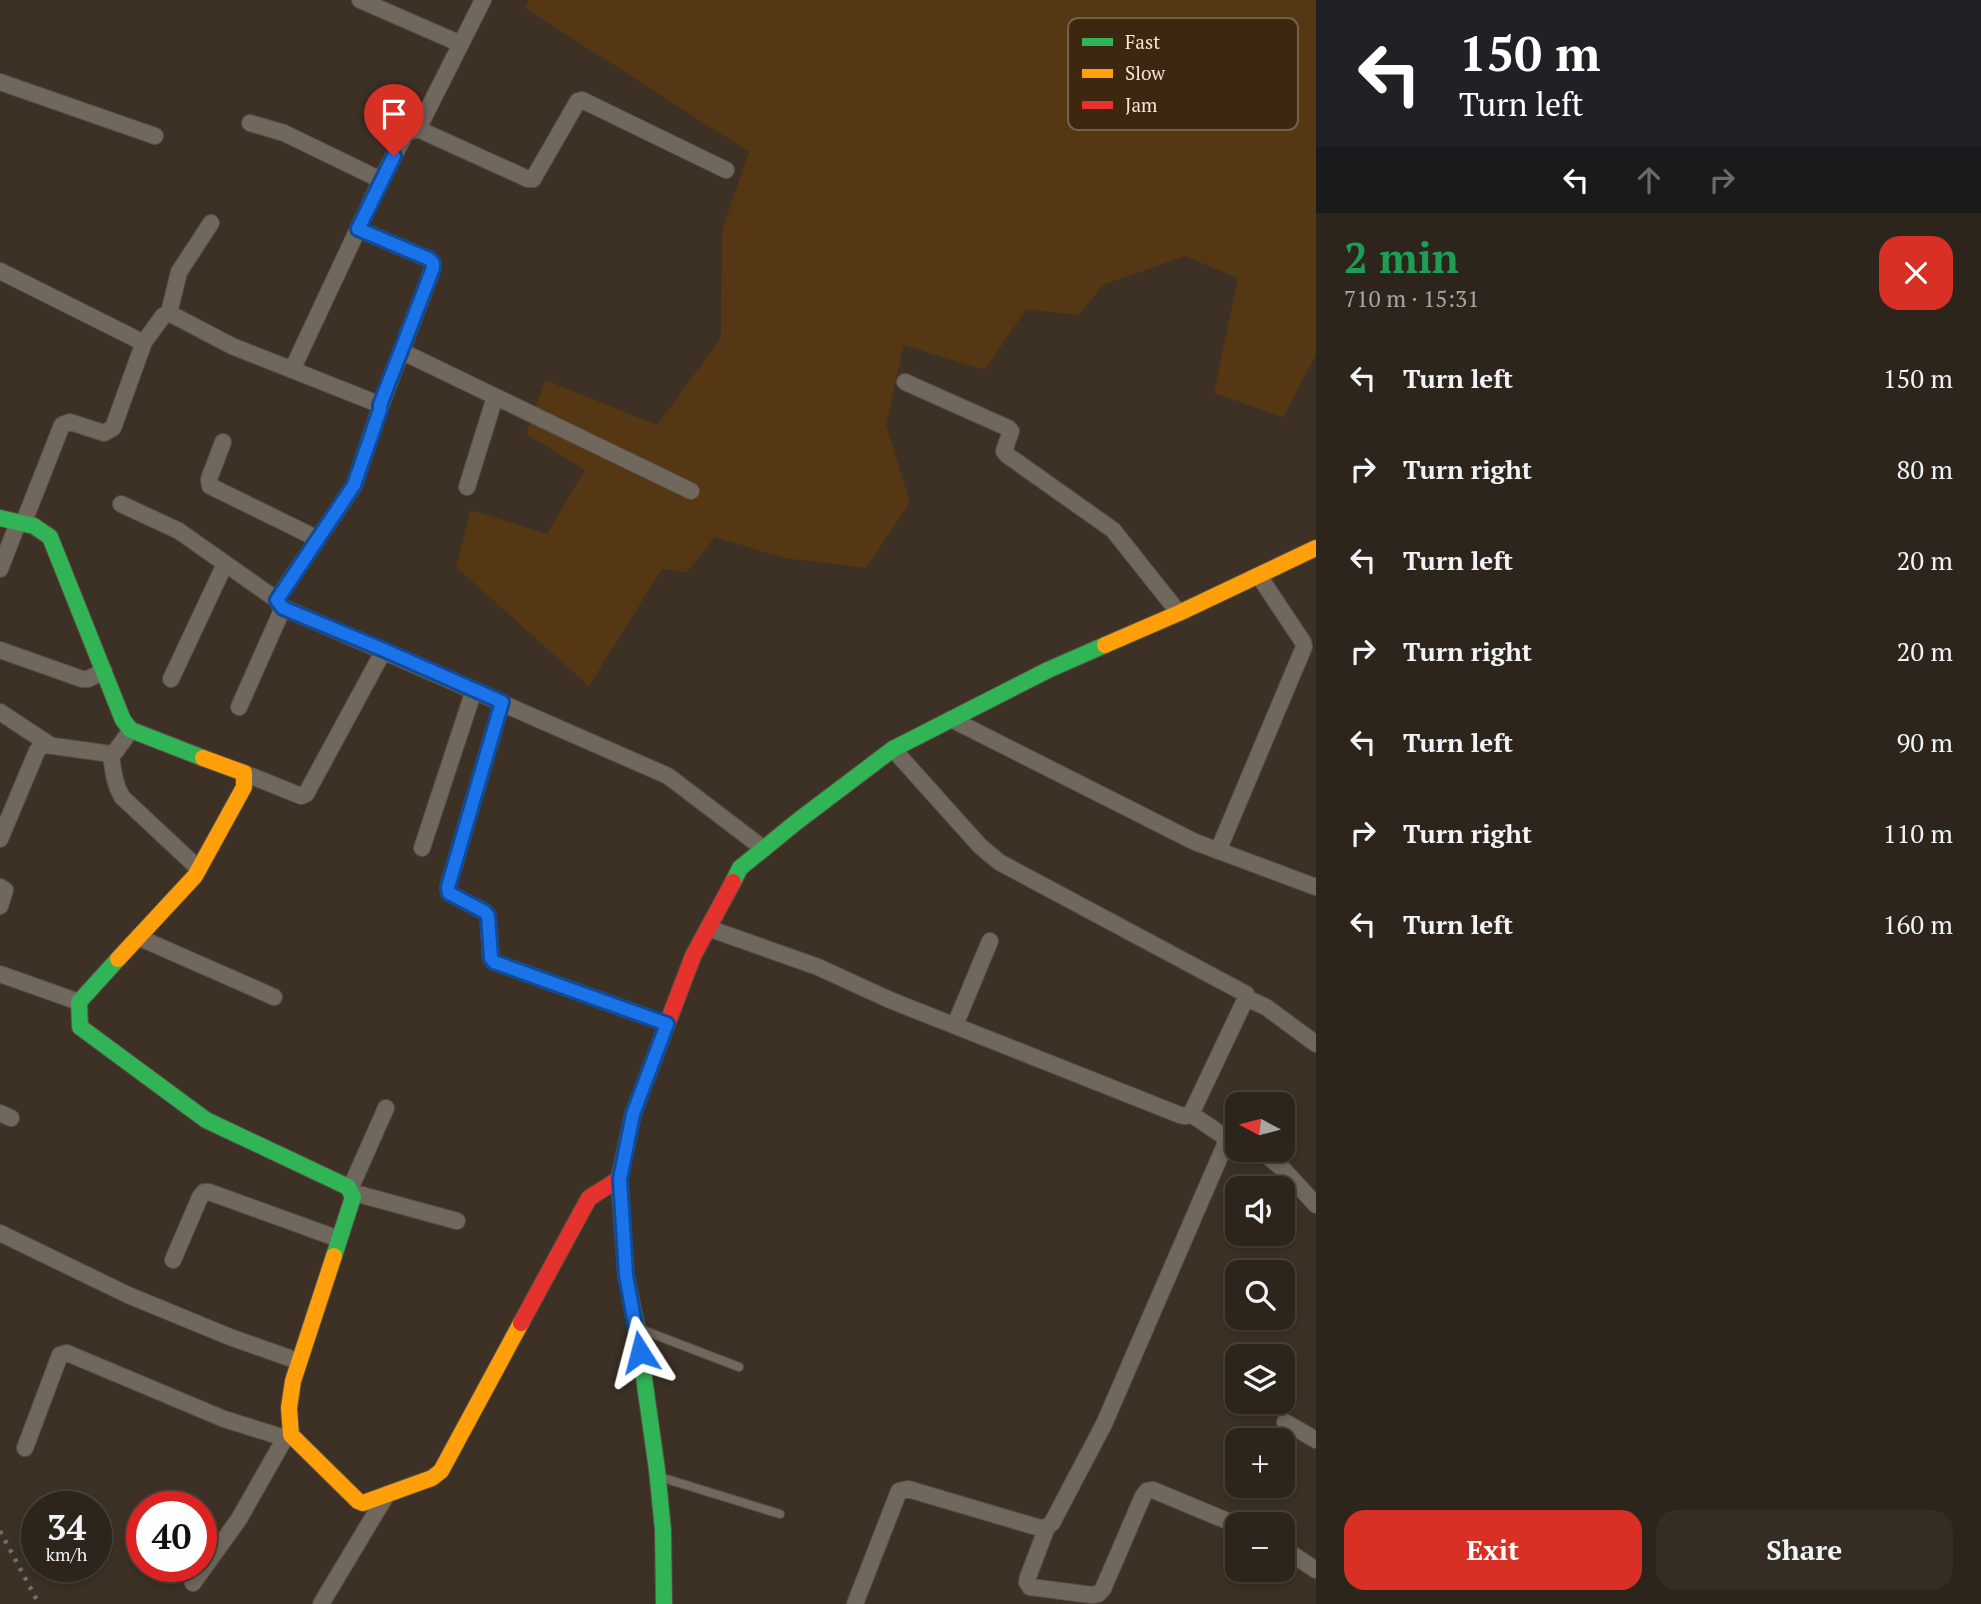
<!DOCTYPE html>
<html lang="en">
<head>
<meta charset="utf-8">
<style>
  body { margin:0; font-family:"PT Serif",serif; background:#352d24; color:#f1f3f6; height:100vh; display:flex; flex-direction:column; font-size:26px; white-space:nowrap }
  * { box-sizing:border-box; margin:0 }
  p { font-size:23px; color:#a7a5a3 }
  .icon { flex:none; width:38px; height:38px; fill:none; stroke:currentColor; stroke-width:2; stroke-linecap:round; stroke-linejoin:round }
  .map { position:relative; flex:1; overflow:hidden }
  .panel { display:flex; flex-direction:column; background:#2d251b; width:665px }
  .panel>* { flex:none }
  .banner { background:#202124; color:#fff; overflow:hidden }
  .needle { width:46px; rotate:277deg }
  .controls { position:absolute; left:1225px; top:1092px; display:grid; gap:14px }
  .controls a { display:grid; place-items:center; width:70px; height:70px; border-radius:14px; background:#2d251b; box-shadow:0 4px 10px #0003,0 0 0 2px #48423a; font-size:35px }
  .speed { position:absolute; left:21px; top:1491px; display:flex; gap:14px; font-size:35px; font-weight:700; text-align:center }
  .speed>* { display:grid; place-content:center; width:91px; height:91px; border-radius:50%; background:#2d251b; box-shadow:0 4px 10px #0003,0 0 0 2px #48423a; line-height:1 }
  .speed small { font-size:18px; font-weight:400 }
  .speed .limit { border:10px solid #d22; background:#fff; color:#111 }
  .pin { position:absolute; display:grid; place-items:center; width:60px; height:60px; color:#fff; margin:-72px -30px; border-radius:50% 50% 50% 0; rotate:-45deg; box-shadow:0 0 7px #0007 }
  .pin .icon { rotate:45deg }
  .me { position:absolute; width:77px; margin:-38px; rotate:351deg; stroke-linejoin:round; filter:drop-shadow(0 0 5px #0008) }
  .turn { display:flex; align-items:center; gap:24px; height:147px; padding:0 28px; font-size:32px }
  .turn .icon { width:91px; height:91px; stroke-width:2.5 }
  .turn b { display:block; font-size:49px; line-height:60px }
  .lanes { display:flex; align-items:center; height:66px; padding:0 28px; background:#0003; justify-content:center; gap:35px; direction:ltr }
  .lanes .off { opacity:.35 }
  .round { display:grid; place-items:center; flex:none; width:74px; height:74px; border-radius:21px; background:#352d24 }
  .head { display:flex; align-items:center; justify-content:space-between; height:119px; padding:0 28px }
  h1 { font-size:42px; font-weight:700; line-height:52px; color:#1e9e55 }
  .action { display:flex; gap:14px; margin-top:auto; padding:14px 28px }
  .action a { flex:1; height:80px; border-radius:21px; background:#d93025; color:#fff; font-size:28px; font-weight:700; line-height:80px; text-align:center }
  .action a+a { background:#352d24; color:#f1f3f6 }
  ul { padding:0; list-style:none }
  li { display:flex; align-items:center; gap:21px; height:91px; padding:0 28px }
  li div { flex:1 }
  li b { display:block; font-size:26px }
  li em { font-style:normal }
  main { display:flex; flex:1; min-height:0 }
  .map>svg:first-child { display:block }
</style>
</head>
<body>
<main>
<div class="map">
<svg width="1316" height="1604" viewBox="0 0 1316 1604">
  <rect width="100%" height="100%" fill="#3c3124"/>
  <path fill="#563714" d="M 529,0 L 1316,0 L 1316,355 L 1283,417 L 1214,393 L 1238,278 L 1185,256 L 1103,285 L 1079,315 L 1026,309 L 985,370 L 904,345 L 886,425 L 910,502 L 866,568 L 784,558 L 715,537 L 687,572 L 662,569 L 589,686 L 456,567 L 471,510 L 547,534 L 585,470 L 526,434 L 545,380 L 657,425 L 721,338 L 722,230 L 749,152 L 525,8 Z"/>
  <g fill="none" stroke-linecap="round" stroke-linejoin="round">
    <defs>
      <path id="lane" d="M 640,1329 L 739,1367
        M 660,1477 L 780,1514"/>
      <path id="street" d="M 360,0 L 461,44
        M 0,82 L 155,136
        M 250,123 L 284,133 L 381,180
        M 418,129 L 483,0
        M 358,229 L 429,259 L 433,263 L 433,268 L 381,405
        M 0,271 L 138,340 L 144,342 L 163,316 L 169,313 L 232,346 L 381,405 L 354,486 L 279,596 L 277,600 L 280,606 L 668,776 L 764,849
        M 169,313 L 179,272 L 211,223
        M 401,351 L 691,491
        M 292,370 L 381,180 L 406,133 L 418,129 L 528,179 L 533,179 L 578,101 L 582,100 L 726,170
        M 905,382 L 1008,428 L 1011,431 L 1004,451 L 1007,455 L 1113,530 L 1179,613
        M 223,442 L 209,479 L 210,486 L 318,539
        M 467,487 L 495,397
        M 121,504 L 179,531 L 277,600
        M 23,524 L 62,425 L 70,422 L 104,433 L 113,428 L 144,342
        M 0,569 L 18,523
        M 0,650 L 82,679 L 88,679 L 104,671
        M 171,679 L 225,564
        M 502,702 L 448,887 L 449,893 L 485,912 L 488,916 L 491,958 L 494,962 L 667,1024
        M 239,707 L 283,608
        M 0,712 L 50,745
        M 951,719 L 1195,842 L 1316,887
        M 111,754 C 113,770 114,783 122,797 L 199,869
        M 244,773 L 301,796 L 306,794 L 384,650
        M 0,839 L 37,751 L 42,746 L 46,745 L 111,754 L 115,752 L 131,730
        M 422,848 L 474,690
        M 1218,851 L 1304,647 L 1303,642 L 1259,576
        M 0,887 L 5,890 L 0,906
        M 708,928 L 818,967 L 890,1000 L 1180,1115 L 1186,1116 L 1191,1114 L 1246,998 L 1246,994 L 999,862 L 980,846 L 893,749
        M 140,938 L 274,997
        M 0,974 L 79,1002
        M 1246,998 L 1266,1007 L 1316,1044
        M 955,1025 L 990,941
        M 0,1113 L 11,1118
        M 1260,1150 L 1283,1169 L 1316,1205
        M 350,1189 L 386,1108
        M 351,1192 L 457,1221
        M 0,1233 L 128,1295 L 230,1337 L 298,1361
        M 173,1260 L 200,1197 L 204,1192 L 209,1192 L 339,1239
        M 1285,1422 L 1316,1440
        M 25,1448 L 60,1355 L 67,1353 L 224,1419 L 285,1438
        M 1047,1527 L 1028,1577 L 1027,1582 L 1030,1587 L 1092,1595 L 1098,1594 L 1103,1589 L 1143,1496 L 1147,1491 L 1153,1490 L 1237,1525
        M 1283,1548 L 1316,1570
        M 193,1583 L 239,1519 L 285,1438 L 291,1435
        M 321,1604 L 387,1494
        M 855,1604 L 899,1491 L 908,1489 L 1040,1528 L 1047,1527 L 1052,1523 L 1104,1424 L 1225,1145 L 1225,1137 L 1191,1114"/>
      <path id="fast" d="M 0,518 L 34,526 L 50,537 L 123,720 L 131,730 L 203,758
        M 733,882 L 740,868 L 799,820 L 893,749 L 1048,670 L 1105,645
        M 118,959 L 79,1002 L 80,1027 L 206,1120 L 348,1187 L 353,1197 L 334,1256
        M 638,1101 L 633,1114 L 619,1179 L 626,1275 L 637,1328 L 657,1470 L 663,1530 L 664,1604"/>
      <path id="slow" d="M 1105,645 L 1179,613 L 1316,548
        M 118,959 L 195,876 L 244,787 L 244,773 L 203,758
        M 334,1256 L 293,1381 L 289,1408 L 291,1435 L 358,1501 L 363,1503 L 432,1478 L 441,1471 L 521,1323"/>
      <path id="jam" d="M 638,1101 L 693,956 L 733,882
        M 521,1323 L 589,1198 L 619,1179"/>
    </defs>
    <use href="#lane" stroke="#584e43" stroke-width="10"/>
    <use href="#street" stroke="#584e43" stroke-width="18"/>
    <use href="#fast" stroke="#584e43" stroke-width="18"/>
    <use href="#slow" stroke="#584e43" stroke-width="18"/>
    <use href="#jam" stroke="#584e43" stroke-width="18"/>
    <use href="#lane" stroke="#70675d" stroke-width="8"/>
    <use href="#street" stroke="#70675d" stroke-width="16"/>
    <use href="#fast" stroke="#30b455" stroke-width="16"/>
    <use href="#slow" stroke="#ff9f0a" stroke-width="16"/>
    <use href="#jam" stroke="#e5322d" stroke-width="16"/>
    <path stroke="#776d65" stroke-width="4.5" stroke-dasharray="3.5 7" stroke-linecap="butt" d="M 0,1531 L 39,1604"/>
  </g>
  <g fill="none" stroke-linecap="round" stroke-linejoin="round">
    <defs>
      <path id="route" d="M 394,156 L 358,229 L 429,259 L 433,263 L 433,268 L 380,405 L 380,410 L 354,485 L 277,600 L 283,608 L 384,650 L 502,702 L 448,887 L 449,893 L 485,912 L 488,916 L 491,958 L 494,962 L 667,1024 L 633,1114 L 620,1179 L 626,1275 L 640,1352"/>
    </defs>
    <use href="#route" stroke="#114b97" stroke-width="18"/>
    <use href="#route" stroke="#1a73e8" stroke-width="12"/>
  </g>
  <rect x="1068" y="18" width="230" height="112" rx="10" fill="#3d2710" stroke="#74604c" stroke-width="2"/>
  <rect x="1082" y="38" width="31" height="8" fill="#30b455"/>
  <rect x="1082" y="69" width="31" height="9" fill="#ff9f0a"/>
  <rect x="1082" y="101" width="31" height="8" fill="#e5322d"/>
  <g font-size="19" fill="#f4e5d8">
    <text x="1125" y="49">Fast</text>
    <text x="1125" y="80">Slow</text>
    <text x="1125" y="112">Jam</text>
  </g>
</svg>
<div class="controls">
<a><svg class="needle" viewBox="-14 -14 28 28"><path d="M0-13l5 13h-10z" fill="#e53935"/><path d="M0 13l5-13h-10z" fill="#a7a5a3"/></svg></a>
<a><svg class="icon" aria-label="sound" viewBox="0 0 24 24"><path d="M4 9h4l5-4v14l-5-4H4zM17 9q2 3 0 6"/></svg></a>
<a><svg class="icon" aria-label="search" viewBox="0 0 24 24"><circle cx="10" cy="10" r="6"/><path d="M15 15l6 6"/></svg></a>
<a><svg class="icon" aria-label="layers" viewBox="0 0 24 24"><path d="M12 4l9 5-9 5-9-5zM3 14l9 5 9-5"/></svg></a>
<a>+</a>
<a>−</a>
</div>
<div class="speed"><div>34<small>km/h</small></div><div class="limit">40</div></div>
<div class="pin" style="left:394px;top:156px;background:#d93025"><svg class="icon" aria-label="arrive" viewBox="0 0 24 24"><path d="M6 21V4h12l-3 4 3 4H6"/></svg></div>
<svg class="me" style="left:640px;top:1352px" viewBox="-20 -20 40 40"><path d="M0-17L14 15 0 8-14 15z" fill="#1a73e8" stroke="#fff" stroke-width="4"/></svg>
</div>
<section class="panel">
<div class="banner">
<div class="turn"><svg class="icon" aria-label="left" viewBox="0 0 24 24"><path d="M17 20v-9H6M10 6l-5 5 5 5"/></svg><div><b>150 m</b>Turn left</div></div>
<div class="lanes"><svg class="icon" aria-label="left" viewBox="0 0 24 24"><path d="M17 20v-9H6M10 6l-5 5 5 5"/></svg><svg class="icon off" aria-label="ahead" viewBox="0 0 24 24"><path d="M12 20V5M6 11l6-6 6 6"/></svg><svg class="icon off" aria-label="right" viewBox="0 0 24 24"><path d="M7 20v-9h11M14 6l5 5-5 5"/></svg></div>
</div>
<div class="head"><div><h1>2 min</h1><p>710 m · 15:31</p></div><a class="round" style="background:#d93025;color:#fff"><svg class="icon" aria-label="close" viewBox="0 0 24 24"><path d="M6 6l12 12M18 6L6 18"/></svg></a></div>
<ul>
<li><svg class="icon" aria-label="left" viewBox="0 0 24 24"><path d="M17 20v-9H6M10 6l-5 5 5 5"/></svg><div><b>Turn left</b></div><em>150 m</em></li>
<li><svg class="icon" aria-label="right" viewBox="0 0 24 24"><path d="M7 20v-9h11M14 6l5 5-5 5"/></svg><div><b>Turn right</b></div><em>80 m</em></li>
<li><svg class="icon" aria-label="left" viewBox="0 0 24 24"><path d="M17 20v-9H6M10 6l-5 5 5 5"/></svg><div><b>Turn left</b></div><em>20 m</em></li>
<li><svg class="icon" aria-label="right" viewBox="0 0 24 24"><path d="M7 20v-9h11M14 6l5 5-5 5"/></svg><div><b>Turn right</b></div><em>20 m</em></li>
<li><svg class="icon" aria-label="left" viewBox="0 0 24 24"><path d="M17 20v-9H6M10 6l-5 5 5 5"/></svg><div><b>Turn left</b></div><em>90 m</em></li>
<li><svg class="icon" aria-label="right" viewBox="0 0 24 24"><path d="M7 20v-9h11M14 6l5 5-5 5"/></svg><div><b>Turn right</b></div><em>110 m</em></li>
<li><svg class="icon" aria-label="left" viewBox="0 0 24 24"><path d="M17 20v-9H6M10 6l-5 5 5 5"/></svg><div><b>Turn left</b></div><em>160 m</em></li>
</ul>
<div class="action"><a>Exit</a><a>Share</a></div>
</section>
</main>
</body>
</html>
